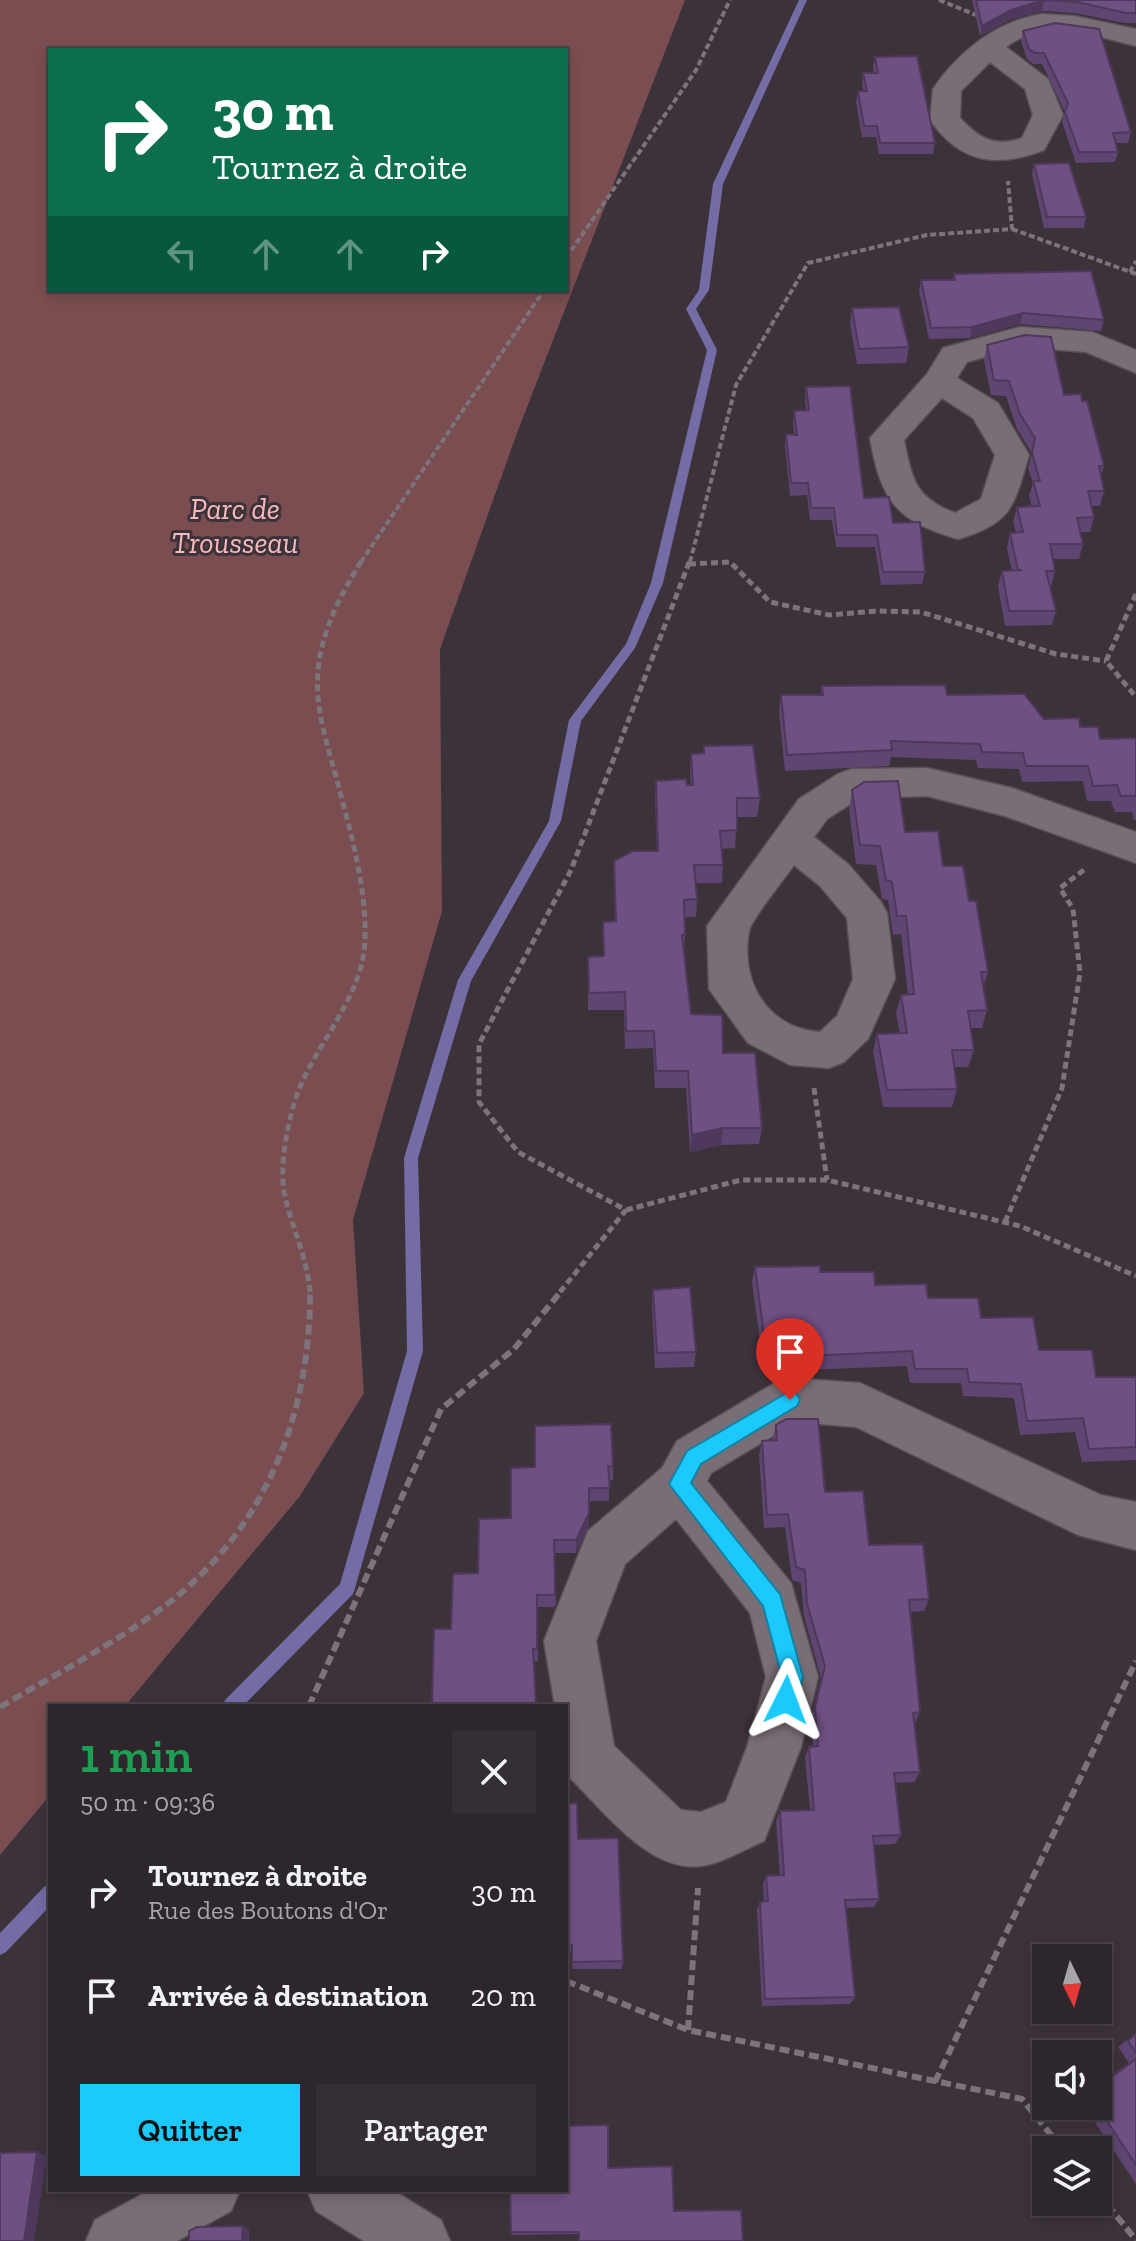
<!DOCTYPE html>
<html lang="fr">
<head>
<meta charset="utf-8">
<style>
  body { margin:0; font-family:"Zilla Slab",serif; background:#352e34; color:#f1f3f6; height:100vh; display:flex; flex-direction:column; font-size:30px; white-space:nowrap }
  * { box-sizing:border-box; margin:0 }
  p { font-size:26px; color:#a7a5a9 }
  .icon { flex:none; width:44px; height:44px; fill:none; stroke:currentColor; stroke-width:2; stroke-linecap:round; stroke-linejoin:round }
  .map { position:relative; flex:1; overflow:hidden }
  .panel { position:absolute; left:48px; top:1704px; width:520px; height:488px; display:flex; flex-direction:column; background:#2d262c; border-radius:0px; box-shadow:0 4px 12px #0003,0 0 0 2px #484348 }
  .panel>* { flex:none }
  .top-card { position:absolute; left:48px; top:48px; width:520px; height:244px; border-radius:0px; box-shadow:0 4px 12px #0003,0 0 0 2px #484348; background:#0b6e4f; color:#fff; overflow:hidden }
  .needle { width:52px; rotate:175deg }
  .controls { position:absolute; left:1032px; top:1944px; display:grid; gap:16px }
  .controls a { display:grid; place-items:center; width:80px; height:80px; border-radius:0px; background:#2d262c; box-shadow:0 4px 12px #0003,0 0 0 2px #484348; font-size:40px }
  .pin { position:absolute; display:grid; place-items:center; width:68px; height:68px; color:#fff; margin:-82px -34px; border-radius:50% 50% 50% 0; rotate:-45deg; box-shadow:0 0 8px #0007 }
  .pin .icon { rotate:45deg }
  .me { position:absolute; width:88px; margin:-44px; rotate:3deg; stroke-linejoin:round; filter:drop-shadow(0 0 6px #0008) }
  .turn { display:flex; align-items:center; gap:28px; height:168px; padding:0 32px; font-size:36px }
  .turn .icon { width:104px; height:104px; stroke-width:2.5 }
  .turn b { display:block; font-size:56px; line-height:68px }
  .lanes { display:flex; align-items:center; height:76px; padding:0 32px; background:#0003; justify-content:center; gap:40px; direction:ltr }
  .lanes .off { opacity:.35 }
  .round { display:grid; place-items:center; flex:none; width:84px; height:84px; border-radius:0px; background:#352e34 }
  .overview { display:flex; align-items:center; justify-content:space-between; height:136px; padding:0 32px }
  h1 { font-size:48px; font-weight:600; line-height:60px; color:#1e9e55 }
  .action { display:flex; gap:16px; margin-top:auto; padding:16px 32px }
  .action a { flex:1; height:92px; border-radius:0px; background:#1cc9fc; color:#111; font-size:32px; font-weight:600; line-height:92px; text-align:center }
  .action a+a { background:#352e34; color:#f1f3f6 }
  ul { padding:0; list-style:none }
  li { display:flex; align-items:center; gap:24px; height:104px; padding:0 32px }
  li div { flex:1 }
  li b { display:block; font-size:30px }
  li em { font-style:normal }
  .map>svg:first-child { display:block }
</style>
</head>
<body>
<div class="map">
<svg width="1136" height="2241" viewBox="0 0 1136 2241">
  <rect width="100%" height="100%" fill="#3c333a"/>
  <path fill="#7a4d50" fill-rule="evenodd" d="M 0,0 L 685,0 L 517,433 L 440,649 L 442,911 L 353,1220 L 364,1393 L 300,1496 L 125,1706 L 50,1706 L 50,1795 L 0,1855 ZM 50,50 L 566,50 L 566,290 L 50,290 Z"/>
  <g fill="none" stroke-linecap="round" stroke-linejoin="round">
    <path fill="#746ca5" fill-rule="evenodd" d="M 799,0 L 807,0 L 723,184 L 709,290 L 696,309 L 717,350 L 663,583 L 635,648 L 581,721 L 561,821 L 471,981 L 418,1158 L 423,1351 L 355,1588 L 353,1594 L 243,1706 L 223,1706 L 225,1700 L 340,1584 L 407,1351 L 404,1158 L 458,980 L 549,821 L 569,720 L 626,644 L 651,583 L 707,350 L 686,309 L 699,290 L 713,184 Z
      M 50,1884 L 50,1906 L 6,1952 L 0,1955 L 0,1933 L 44,1887 Z"/>
    <defs>
      <path id="minor" d="M 1042,14 L 1074,16 L 1136,29 L 1136,46 C 1093,36 1045,17 1006,47 L 1048,79 L 1063,115 L 1044,150 C 997,168 961,164 930,120 L 933,89 C 959,51 997,21 1042,14 ZM 990,62 L 1025,89 L 1033,115 L 1022,138 C 994,148 979,138 960,118 L 961,91 Z
        M 1020,327 L 1092,332 L 1136,350 L 1136,373 L 1086,352 L 1021,347 L 967,362 L 957,378 L 998,403 L 1029,455 C 1014,504 1014,523 958,539 C 896,521 881,501 870,438 L 927,374 L 943,348 ZM 942,398 L 973,418 L 995,455 L 981,499 L 955,513 C 915,498 912,479 904,440 Z
        M 927,768 L 1012,788 L 1136,832 L 1136,863 L 1005,816 L 927,796 L 860,798 L 827,819 L 814,837 L 848,864 L 881,902 L 887,913 L 895,979 L 868,1039 L 844,1062 L 829,1068 L 790,1065 L 748,1043 L 709,989 L 707,926 L 799,799 L 838,774 L 852,769 ZM 794,865 L 820,886 L 847,918 L 853,979 L 837,1016 L 820,1032 C 767,1028 740,982 749,931 C 751,920 785,878 794,865 Z
        M 790,1378 L 860,1383 L 1101,1495 L 1136,1502 L 1136,1550 L 1078,1535 L 856,1427 L 796,1422 L 711,1473 L 707,1481 L 791,1583 L 818,1677 L 801,1747 L 764,1841 C 745,1849 721,1864 700,1866 C 649,1872 605,1812 571,1779 L 566,1767 L 566,1706 L 555,1706 L 544,1641 L 588,1531 L 662,1468 L 677,1441 L 773,1384 ZM 676,1519 L 750,1613 L 766,1677 L 747,1747 L 726,1802 L 701,1812 L 681,1810 L 614,1746 L 596,1641 L 625,1564 Z
        M 150,2190 L 240,2190 L 231,2211 L 177,2241 L 86,2241 L 95,2220 Z
        M 307,2190 L 393,2190 L 441,2220 L 450,2241 L 364,2241 L 316,2211 Z"/>
    </defs>
    <use href="#minor" stroke="#585056" stroke-width="3"/>
    <path stroke="#7c747a" stroke-width="4" stroke-dasharray="6 3" stroke-linecap="butt" d="M 939,0 L 976,15
      M 1012,229 L 1136,274
      M 566,258 L 696,70 L 730,0
      M 1130,272 L 1136,261
      M 361,562 L 544,290
      M 690,562 L 736,385 L 808,263 L 927,235 L 1012,229 L 1008,181"/>
    <path stroke="#7c747a" stroke-width="5" stroke-dasharray="7 4" stroke-linecap="butt" d="M 689,564 L 730,562 L 770,602 L 829,615 L 877,611 L 921,612 L 1056,654 L 1106,661
      M 1136,594 L 1106,661 L 1136,697
      M 814,1088 L 827,1180
      M 626,1210 L 741,1180 L 827,1180 L 1020,1226 L 1136,1276
      M 1005,1222 L 1062,1088 L 1080,973 L 1073,909 L 1060,888 L 1084,870
      M 310,1292 C 307,1256 291,1226 284,1192 C 280,1164 286,1134 293,1107 C 309,1049 362,1003 365,941 C 367,885 349,827 335,773 C 326,741 315,706 318,672 C 321,631 341,594 362,560
      M 560,1292 L 626,1210 L 518,1152 L 479,1102 L 479,1044 L 571,870 L 690,560"/>
    <path stroke="#7c747a" stroke-width="6" stroke-dasharray="10 5" stroke-linecap="butt" d="M 309,1706 L 441,1409 L 514,1349 L 562,1290
      M 0,1707 C 56,1674 114,1644 166,1605 C 266,1529 311,1413 310,1290
      M 566,1981 L 688,2030 L 1022,2099 L 1063,2150
      M 688,2030 L 698,1888
      M 935,2082 L 1136,1661
      M 1098,2193 L 1136,2240"/>
    <use href="#minor" fill="#796e76" fill-rule="evenodd"/>
  </g>
  <path fill="#5f4571" d="M 972,0 L 1136,0 L 1136,23 L 1124,23 L 1075,13 L 1042,11 L 1009,20 L 980,36 Z
    M 1023,31 L 1131,132 L 1128,143 L 1116,143 L 1118,152 L 1115,162 L 1076,163 L 1062,122 L 1065,112 L 1042,64 L 1033,64 L 1027,59 L 1021,41 Z
    M 875,57 L 935,143 L 933,154 L 879,154 L 876,137 L 862,137 L 856,102 L 858,91 L 863,91 L 862,84 L 863,73 L 874,73 L 873,67 Z
    M 1034,164 L 1086,217 L 1084,228 L 1044,228 L 1032,174 Z
    M 954,274 L 1104,320 L 1101,331 L 1020,324 L 970,338 L 929,339 L 919,291 L 921,280 L 953,280 Z
    M 852,308 L 909,347 L 906,363 L 857,364 L 850,324 Z
    M 987,345 L 1064,395 L 1104,466 L 1101,475 L 1104,491 L 1100,506 L 1091,506 L 1094,517 L 1090,532 L 1080,532 L 1083,544 L 1079,559 L 1053,559 L 1055,571 L 1051,586 L 1050,586 L 1056,611 L 1052,625 L 1005,626 L 998,586 L 1002,571 L 1012,571 L 1007,548 L 1010,533 L 1016,532 L 1013,522 L 1017,507 L 1032,507 L 1029,496 L 1033,483 L 1028,468 L 1032,453 L 1017,429 L 1006,396 L 991,395 L 984,360 Z
    M 806,387 L 864,498 L 893,523 L 925,572 L 922,584 L 881,585 L 875,547 L 836,547 L 832,520 L 810,520 L 807,495 L 790,496 L 785,447 L 786,434 L 794,435 L 793,423 L 794,411 L 806,410 L 805,399 Z
    M 822,686 L 947,695 L 1080,727 L 1100,739 L 1136,738 L 1136,820 L 1134,820 L 1132,812 L 1115,812 L 1111,801 L 1087,801 L 1083,781 L 1022,782 L 1019,769 L 978,768 L 976,760 L 891,757 L 889,766 L 785,771 L 779,711 L 781,695 L 821,695 Z
    M 704,746 L 760,798 L 757,817 L 737,817 L 735,848 L 722,849 L 723,865 L 722,883 L 696,883 L 697,899 L 696,917 L 684,917 L 685,935 L 684,953 L 691,1014 L 723,1053 L 762,1128 L 759,1144 L 721,1145 L 690,1152 L 686,1088 L 655,1088 L 653,1048 L 625,1049 L 624,1010 L 588,1010 L 588,957 L 603,956 L 603,922 L 615,922 L 614,861 L 657,851 L 655,799 L 656,781 L 691,785 L 690,772 L 691,754 L 703,753 Z
    M 852,790 L 905,832 L 943,866 L 969,901 L 988,972 L 983,988 L 987,1010 L 982,1028 L 970,1028 L 974,1050 L 968,1067 L 954,1067 L 957,1089 L 952,1107 L 883,1107 L 873,1052 L 877,1034 L 900,1034 L 896,1013 L 901,995 L 908,995 L 901,934 L 893,935 L 888,900 L 882,899 L 876,865 L 856,864 L 849,809 Z
    M 755,1267 L 820,1272 L 928,1298 L 981,1318 L 1039,1350 L 1096,1377 L 1136,1377 L 1136,1460 L 1082,1462 L 1075,1432 L 1020,1435 L 1014,1398 L 963,1396 L 961,1383 L 910,1383 L 907,1366 L 803,1370 L 802,1362 L 763,1364 L 752,1282 Z
    M 653,1290 L 696,1352 L 694,1367 L 655,1368 L 652,1306 Z
    M 776,1425 L 825,1492 L 869,1545 L 929,1599 L 924,1611 L 910,1612 L 920,1712 L 915,1723 L 920,1772 L 914,1782 L 895,1783 L 901,1835 L 895,1844 L 874,1845 L 879,1899 L 874,1907 L 846,1908 L 855,1997 L 850,2004 L 762,2006 L 757,1910 L 760,1902 L 764,1901 L 763,1884 L 766,1876 L 780,1875 L 776,1821 L 780,1811 L 810,1810 L 805,1757 L 809,1747 L 813,1746 L 811,1718 L 821,1678 L 804,1616 L 801,1583 L 792,1580 L 785,1527 L 764,1528 L 759,1455 L 762,1441 L 772,1440 Z
    M 613,1467 L 613,1480 L 609,1480 L 609,1501 L 589,1501 L 589,1526 L 576,1553 L 554,1553 L 556,1604 L 554,1607 L 538,1607 L 538,1661 L 534,1661 L 451,1629 L 478,1573 L 511,1518 L 511,1468 Z
    M 566,1804 L 623,1961 L 622,1969 L 572,1969 L 572,1953 L 566,1953 Z
    M 1136,2033 L 1136,2184 L 1084,2106 L 1098,2106 L 1098,2085 L 1129,2063 L 1118,2047 Z
    M 566,2126 L 578,2234 L 512,2235 L 511,2232 Z"/>
  <path fill="#4e385c" d="M 1044,0 L 1042,11 L 1009,20 L 980,36 L 982,26 L 1011,10 Z
    M 1023,313 L 1020,324 L 970,338 L 972,327 Z
    M 723,1128 L 721,1145 L 690,1152 L 692,1135 Z
    M 589,1513 L 589,1526 L 576,1553 L 576,1540 Z
    M 37,2152 L 47,2156 L 34,2241 L 24,2241 Z
    M 243,2226 L 249,2229 L 249,2241 L 242,2241 Z"/>
  <path fill="#6f5083" stroke="#4e385c" stroke-width="2" d="M 976,0 L 1136,0 L 1136,13 L 1126,13 L 1077,2 L 1044,0 L 1011,10 L 982,26 Z
    M 1055,23 L 1099,29 L 1131,132 L 1113,133 L 1118,152 L 1079,152 L 1065,112 L 1068,103 L 1044,53 L 1035,53 L 1029,49 L 1023,31 Z
    M 917,56 L 935,143 L 880,143 L 877,126 L 864,126 L 858,91 L 867,91 L 863,73 L 878,73 L 875,57 Z
    M 1069,163 L 1086,217 L 1047,217 L 1034,164 Z
    M 1091,271 L 1104,320 L 1023,313 L 972,327 L 931,328 L 921,280 L 955,280 L 954,274 Z
    M 899,307 L 909,347 L 859,349 L 852,308 Z
    M 1025,335 L 1051,337 L 1064,395 L 1081,394 L 1082,401 L 1087,401 L 1104,466 L 1099,466 L 1104,491 L 1088,491 L 1094,517 L 1077,518 L 1083,544 L 1050,544 L 1055,571 L 1046,571 L 1056,611 L 1009,611 L 1002,571 L 1022,570 L 1018,570 L 1010,533 L 1023,532 L 1017,507 L 1040,506 L 1033,481 L 1040,481 L 1032,453 L 1035,438 L 1020,414 L 1009,381 L 994,380 L 987,345 Z
    M 850,386 L 864,498 L 889,497 L 893,523 L 920,522 L 925,572 L 883,572 L 877,535 L 837,535 L 834,508 L 811,508 L 808,483 L 791,483 L 786,434 L 797,435 L 794,411 L 809,410 L 806,387 Z
    M 945,685 L 947,695 L 1024,694 L 1044,719 L 1079,718 L 1080,727 L 1098,727 L 1100,739 L 1136,738 L 1136,796 L 1121,796 L 1117,785 L 1093,786 L 1088,766 L 1026,766 L 1023,753 L 982,752 L 980,744 L 891,741 L 892,750 L 787,755 L 781,695 L 823,695 L 822,686 Z
    M 753,745 L 760,798 L 737,798 L 737,830 L 720,831 L 723,865 L 694,865 L 697,899 L 684,900 L 685,935 L 682,935 L 691,1014 L 722,1015 L 723,1053 L 755,1053 L 762,1128 L 723,1128 L 692,1135 L 688,1071 L 656,1071 L 654,1031 L 626,1031 L 625,992 L 589,993 L 588,957 L 604,956 L 603,922 L 616,921 L 614,861 L 633,851 L 658,851 L 656,781 L 686,779 L 687,785 L 693,785 L 691,754 L 704,753 L 704,746 Z
    M 898,781 L 905,832 L 938,831 L 943,866 L 963,866 L 969,901 L 976,901 L 988,972 L 981,972 L 987,1010 L 968,1011 L 974,1050 L 952,1050 L 957,1089 L 887,1090 L 877,1034 L 907,1033 L 901,995 L 914,994 L 906,916 L 897,916 L 892,882 L 886,880 L 880,846 L 860,845 L 852,790 L 864,782 Z
    M 820,1266 L 820,1272 L 874,1272 L 875,1285 L 926,1284 L 928,1298 L 978,1298 L 981,1318 L 1033,1317 L 1039,1350 L 1092,1350 L 1096,1377 L 1136,1377 L 1136,1447 L 1089,1449 L 1083,1418 L 1027,1421 L 1021,1384 L 969,1382 L 967,1369 L 915,1369 L 912,1351 L 806,1356 L 805,1348 L 766,1350 L 755,1267 Z
    M 690,1287 L 696,1352 L 657,1353 L 653,1290 Z
    M 786,1419 L 818,1419 L 825,1492 L 863,1491 L 869,1545 L 923,1544 L 929,1599 L 909,1600 L 920,1712 L 913,1713 L 920,1772 L 894,1773 L 901,1835 L 873,1836 L 879,1899 L 845,1900 L 855,1997 L 765,1999 L 760,1902 L 768,1901 L 766,1876 L 784,1875 L 780,1811 L 814,1810 L 809,1747 L 818,1746 L 815,1707 L 825,1666 L 807,1604 L 805,1570 L 796,1567 L 788,1514 L 767,1515 L 762,1441 L 777,1440 L 776,1425 Z
    M 611,1424 L 613,1467 L 608,1466 L 610,1488 L 589,1488 L 589,1513 L 576,1540 L 554,1540 L 555,1592 L 554,1595 L 537,1595 L 537,1649 L 533,1649 L 536,1706 L 432,1706 L 434,1629 L 451,1629 L 453,1574 L 478,1573 L 479,1519 L 511,1518 L 511,1468 L 535,1467 L 535,1426 Z
    M 577,1803 L 578,1839 L 618,1838 L 623,1961 L 572,1962 L 572,1945 L 566,1945 L 566,1804 Z
    M 1136,2034 L 1136,2053 L 1128,2041 Z
    M 1136,2059 L 1136,2165 L 1097,2106 L 1098,2087 Z
    M 608,2125 L 608,2168 L 672,2166 L 674,2211 L 741,2210 L 743,2241 L 579,2241 L 579,2232 L 511,2232 L 510,2190 L 566,2190 L 566,2126 Z
    M 37,2152 L 24,2241 L 0,2241 L 0,2153 Z
    M 243,2226 L 242,2241 L 189,2241 L 189,2231 L 197,2227 Z"/>
  <path fill="#1cc9fc" stroke="#1283a4" stroke-width="2" d="M 790,1391 L 797,1394 L 800,1400 L 797,1406 L 701,1464 L 691,1483 L 780,1594 L 803,1677 L 794,1708 L 786,1711 L 779,1708 L 776,1700 L 782,1677 L 763,1606 L 669,1484 L 687,1451 Z"/>
  <g text-anchor="middle" stroke-width="6" stroke-linejoin="round" paint-order="stroke">
    <g font-size="30" font-style="italic" fill="#f6babc" stroke="#3c333a">
      <text x="235" y="519">Parc de<tspan x="235" dy="34">Trousseau</tspan></text>
    </g>
  </g>
</svg>
<div class="controls">
<a><svg class="needle" viewBox="-14 -14 28 28"><path d="M0-13l5 13h-10z" fill="#e53935"/><path d="M0 13l5-13h-10z" fill="#a7a5a9"/></svg></a>
<a><svg class="icon" aria-label="sound" viewBox="0 0 24 24"><path d="M4 9h4l5-4v14l-5-4H4zM17 9q2 3 0 6"/></svg></a>
<a><svg class="icon" aria-label="layers" viewBox="0 0 24 24"><path d="M12 4l9 5-9 5-9-5zM3 14l9 5 9-5"/></svg></a>
</div>
<div class="pin" style="left:790px;top:1400px;background:#d93025"><svg class="icon" aria-label="arrive" viewBox="0 0 24 24"><path d="M6 21V4h12l-3 4 3 4H6"/></svg></div>
<svg class="me" style="left:786px;top:1700px" viewBox="-20 -20 40 40"><path d="M0-17L14 15 0 8-14 15z" fill="#1cc9fc" stroke="#fff" stroke-width="4"/></svg>
<div class="top-card">
<div class="turn"><svg class="icon" aria-label="right" viewBox="0 0 24 24"><path d="M7 20v-9h11M14 6l5 5-5 5"/></svg><div><b>30 m</b>Tournez à droite</div></div>
<div class="lanes"><svg class="icon off" aria-label="left" viewBox="0 0 24 24"><path d="M17 20v-9H6M10 6l-5 5 5 5"/></svg><svg class="icon off" aria-label="ahead" viewBox="0 0 24 24"><path d="M12 20V5M6 11l6-6 6 6"/></svg><svg class="icon off" aria-label="ahead" viewBox="0 0 24 24"><path d="M12 20V5M6 11l6-6 6 6"/></svg><svg class="icon" aria-label="right" viewBox="0 0 24 24"><path d="M7 20v-9h11M14 6l5 5-5 5"/></svg></div>
</div>
<section class="panel">
<div class="overview"><div><h1>1 min</h1><p>50 m · 09:36</p></div><a class="round"><svg class="icon" aria-label="close" viewBox="0 0 24 24"><path d="M6 6l12 12M18 6L6 18"/></svg></a></div>
<ul>
<li><svg class="icon" aria-label="right" viewBox="0 0 24 24"><path d="M7 20v-9h11M14 6l5 5-5 5"/></svg><div><b>Tournez à droite</b><p>Rue des Boutons d'Or</p></div><em>30 m</em></li>
<li><svg class="icon" aria-label="arrive" viewBox="0 0 24 24"><path d="M6 21V4h12l-3 4 3 4H6"/></svg><div><b>Arrivée à destination</b></div><em>20 m</em></li>
</ul>
<div class="action"><a>Quitter</a><a>Partager</a></div>
</section>
</div>
</body>
</html>
